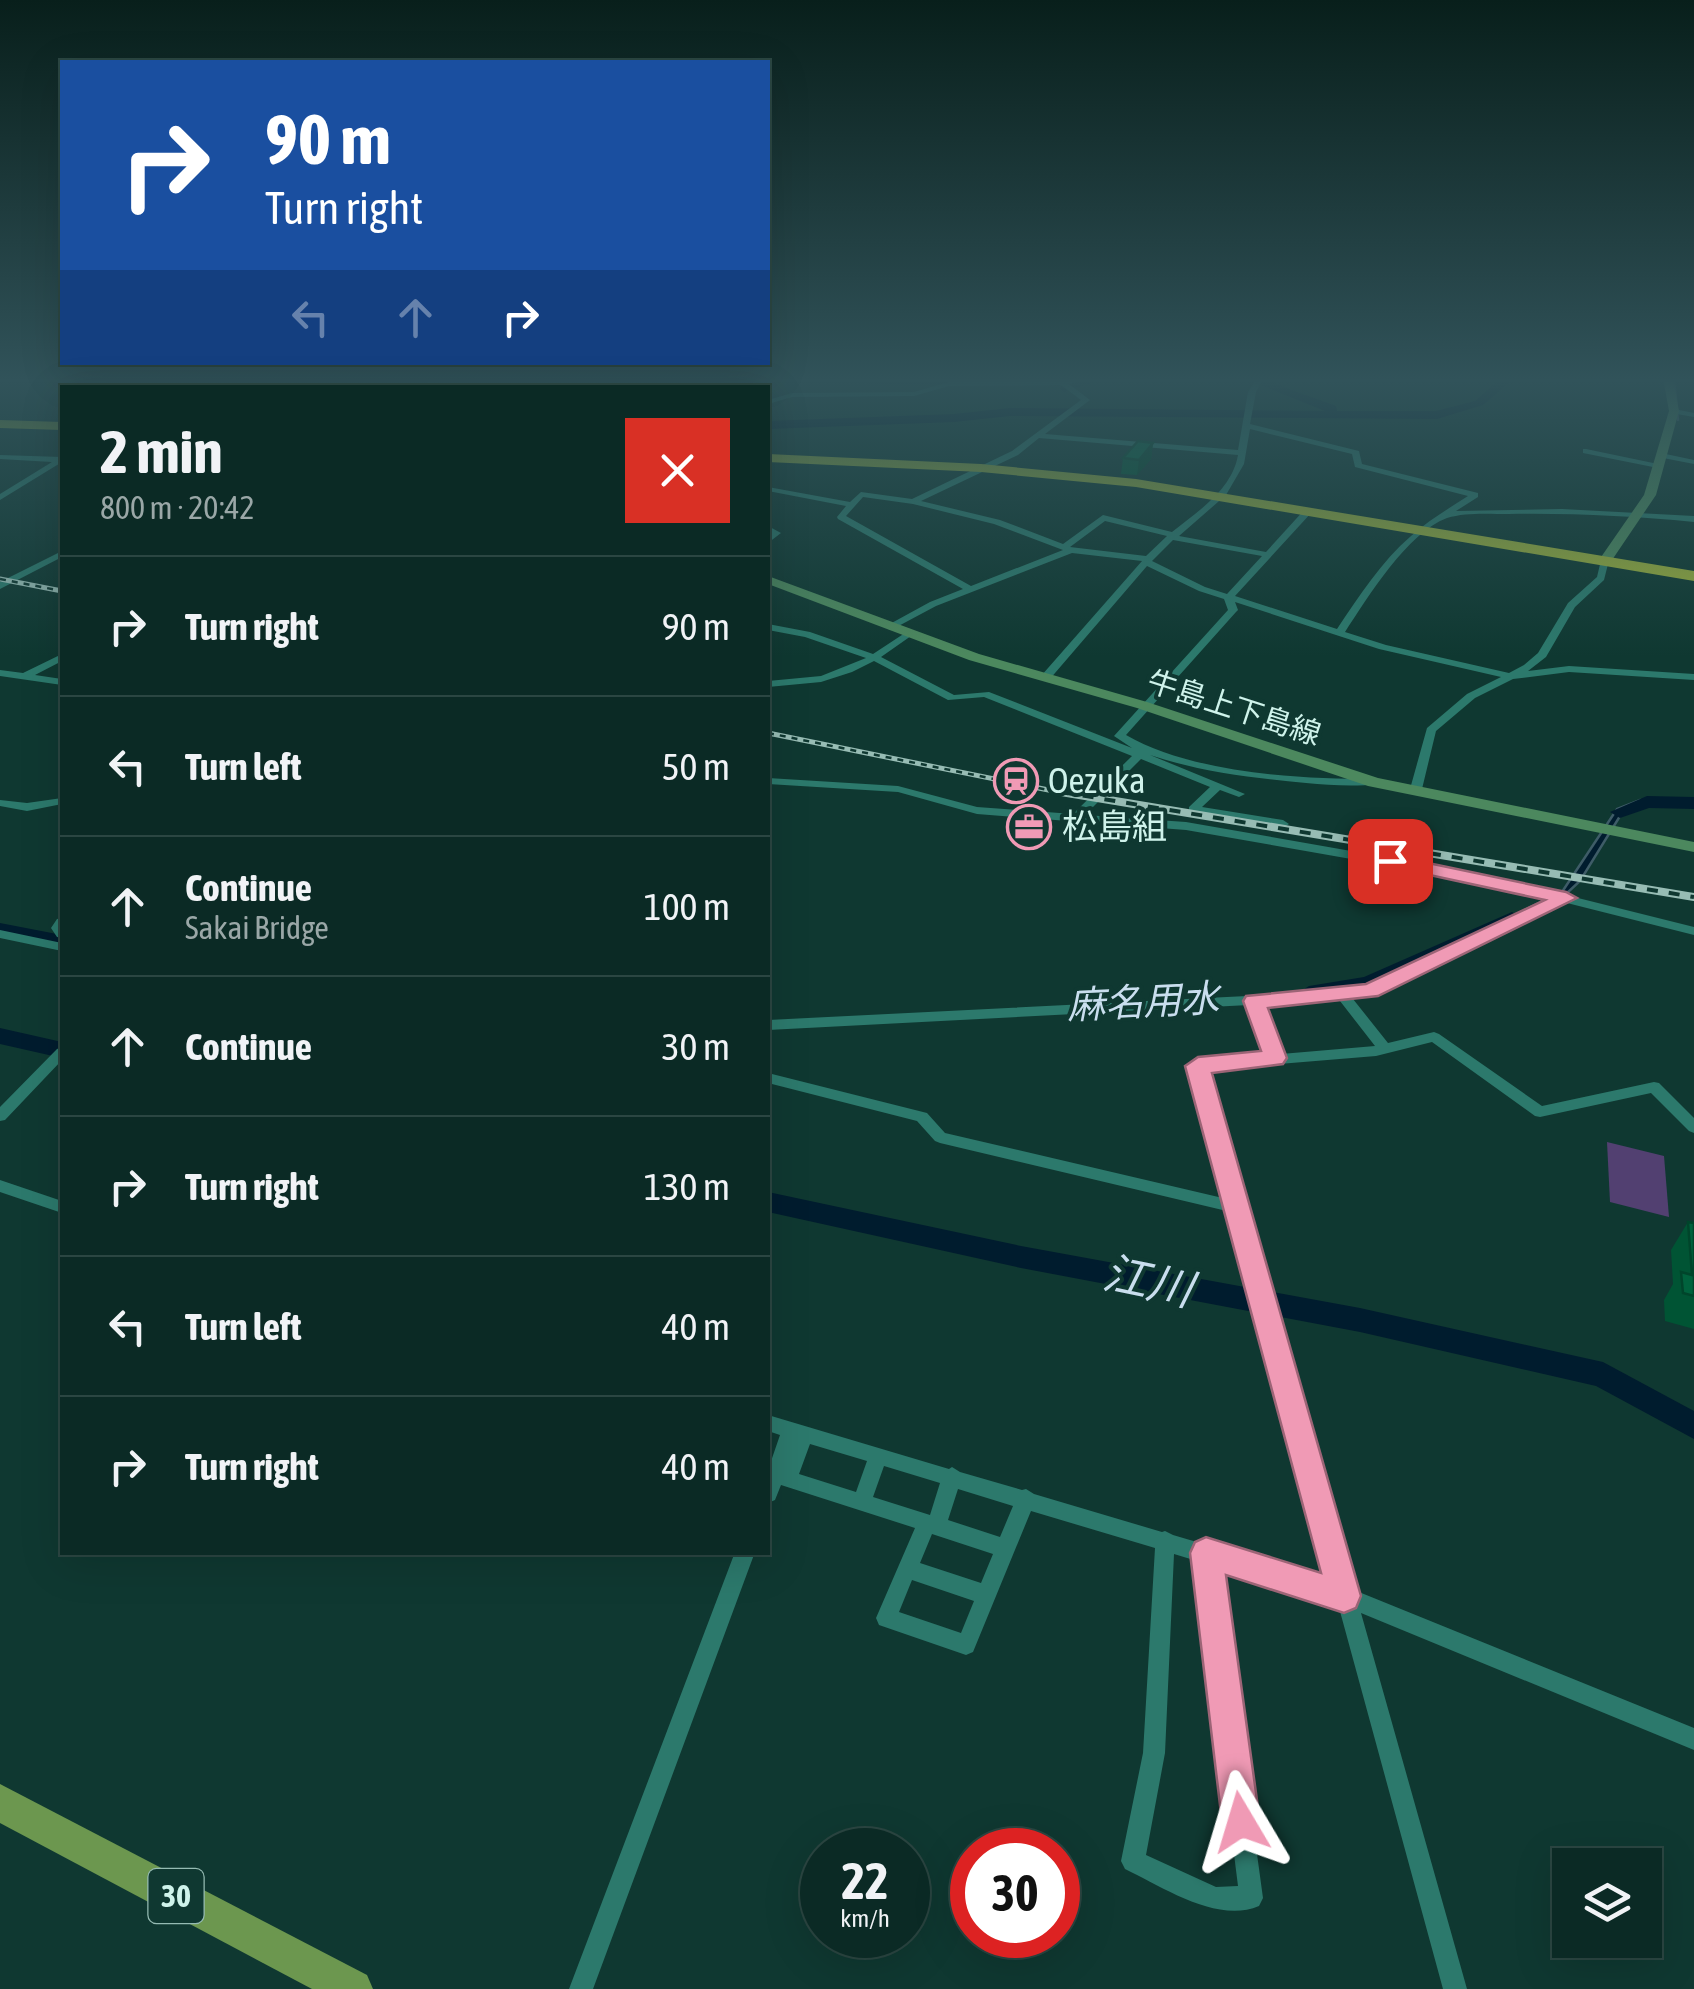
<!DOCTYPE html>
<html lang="en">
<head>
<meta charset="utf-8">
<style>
  body { margin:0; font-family:"Asap Condensed","Noto Sans JP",sans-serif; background:#14322d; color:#f1f3f6; height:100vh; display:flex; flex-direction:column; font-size:38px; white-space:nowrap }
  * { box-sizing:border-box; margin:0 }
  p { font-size:32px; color:#9aa7a7 }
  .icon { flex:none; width:55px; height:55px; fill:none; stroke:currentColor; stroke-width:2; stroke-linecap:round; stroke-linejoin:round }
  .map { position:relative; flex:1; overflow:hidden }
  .sheet { position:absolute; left:60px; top:385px; width:710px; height:1170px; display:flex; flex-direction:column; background:#0b2a25; border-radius:0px; box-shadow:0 10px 40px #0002,0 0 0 2px #2b4642 }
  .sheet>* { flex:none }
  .top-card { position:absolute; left:60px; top:60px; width:710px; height:305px; border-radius:0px; box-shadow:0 10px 40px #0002,0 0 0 2px #2b4642; background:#1a4fa0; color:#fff; overflow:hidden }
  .buttons { position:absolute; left:1552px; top:1848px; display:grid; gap:20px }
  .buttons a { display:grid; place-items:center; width:110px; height:110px; border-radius:0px; background:#0b2a25; box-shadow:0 10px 40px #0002,0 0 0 2px #2b4642; font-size:50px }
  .speed { position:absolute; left:800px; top:1828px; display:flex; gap:20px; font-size:50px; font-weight:700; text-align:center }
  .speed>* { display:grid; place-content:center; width:130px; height:130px; border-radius:50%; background:#0b2a25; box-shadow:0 10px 40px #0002,0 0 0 2px #2b4642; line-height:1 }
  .speed small { font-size:25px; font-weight:400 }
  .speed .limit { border:15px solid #d22; background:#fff; color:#111 }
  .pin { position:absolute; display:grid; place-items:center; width:85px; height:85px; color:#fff; margin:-42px; border-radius:20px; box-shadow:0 5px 15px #0006 }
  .me { position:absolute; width:110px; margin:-55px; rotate:353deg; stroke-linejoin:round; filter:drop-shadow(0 0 8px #0008) }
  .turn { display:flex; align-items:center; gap:35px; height:210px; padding:0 40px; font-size:45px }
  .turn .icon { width:130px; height:130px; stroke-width:2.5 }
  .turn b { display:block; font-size:70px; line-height:85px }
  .lanes { display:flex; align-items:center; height:95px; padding:0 40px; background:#0003; justify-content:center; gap:50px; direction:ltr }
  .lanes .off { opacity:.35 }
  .round { display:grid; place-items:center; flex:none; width:105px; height:105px; border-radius:0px; background:#14322d }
  .headline { display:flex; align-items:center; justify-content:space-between; height:170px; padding:0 40px }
  h1 { font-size:60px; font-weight:700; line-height:75px }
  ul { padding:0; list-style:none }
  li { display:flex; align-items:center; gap:30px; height:140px; padding:0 40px; border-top:2px solid #2b4642 }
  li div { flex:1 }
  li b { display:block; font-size:38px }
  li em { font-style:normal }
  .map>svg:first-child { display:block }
</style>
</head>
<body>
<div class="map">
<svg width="1694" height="1989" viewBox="0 0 1694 1989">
  <rect width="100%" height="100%" fill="#0f3831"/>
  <path fill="#524071" d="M 1607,1142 L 1664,1156 L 1669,1217 L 1610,1202 Z"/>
  <path fill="#001c2e" stroke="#3e5c67" stroke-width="2.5" d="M 1640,800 L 1653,803 L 1620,816 L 1580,881 L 1566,894 L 1488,932 L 1485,929 L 1562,892 L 1617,809 Z"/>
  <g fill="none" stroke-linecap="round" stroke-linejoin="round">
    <path stroke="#3e5c67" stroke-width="2.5" d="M 572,378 L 667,380
      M 1674,378 L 1678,420"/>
    <path fill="#001c2e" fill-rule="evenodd" d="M 0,378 L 189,378 L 122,385 L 0,382 Z
      M 436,378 L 511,378 L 559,388 L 442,381 Z
      M 663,378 L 707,378 L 667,383 Z
      M 715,378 L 1082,380 L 1107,378 L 1063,392 L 1059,387 L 1077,381 L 956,385 L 721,381 Z
      M 1243,378 L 1259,378 L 1336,406 L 1337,411 L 1436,411 L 1475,401 L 1501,378 L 1514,378 L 1483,405 L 1437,419 L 1010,416 L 954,422 L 768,429 L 768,421 L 954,414 L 1010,408 L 1325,411 Z
      M 1647,796 L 1694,797 L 1694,809 L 1649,808 L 1620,818 L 1610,812 Z
      M 1512,912 L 1523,919 L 1519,924 L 1377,989 L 1309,1000 L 1298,993 L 1309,986 L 1364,977 Z
      M 0,923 L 62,935 L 62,949 L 0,937 Z
      M 0,1028 L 62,1042 L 62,1058 L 0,1044 Z
      M 768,1192 L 1021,1246 L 1360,1308 L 1603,1362 L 1694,1411 L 1694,1439 L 1596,1386 L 1360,1332 L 1021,1268 L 768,1212 Z"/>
    <path fill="#2c796c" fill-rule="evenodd" d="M 1077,378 L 1090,378 L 1069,384 L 1090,400 L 1045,434 L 1238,450 L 1248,392 L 1257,378 L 1263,378 L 1256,392 L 1250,424 L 1359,451 L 1362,464 L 1478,493 L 1478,497 L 1456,511 L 1562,509 L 1694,516 L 1694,522 C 1633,516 1571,513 1509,514 C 1490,514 1466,512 1447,518 C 1407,533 1368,597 1345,632 L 1386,645 L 1509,673 L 1524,665 L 1538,653 L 1568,603 L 1597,577 L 1601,560 L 1605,557 L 1609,560 L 1604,580 L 1575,607 L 1546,657 L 1528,671 L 1569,666 L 1694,674 L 1694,680 L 1569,672 L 1513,679 L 1475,698 L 1436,731 L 1422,789 L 1416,792 L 1410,789 L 1427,728 L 1467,694 L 1501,677 L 1379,649 L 1235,602 L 1238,610 L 1236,612 L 1126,735 C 1192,773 1298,779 1373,779 L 1377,780 L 1377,784 C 1354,787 1329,785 1306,783 C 1254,778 1200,772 1150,755 L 1245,794 L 1239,797 L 1220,790 L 1202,807 L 1283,820 L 1289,824 L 1283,828 L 1189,811 L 1189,807 L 1210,787 L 1141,759 L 1085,815 L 1186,822 L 1482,874 L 1694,927 L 1694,935 L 1567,903 L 1375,994 L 1353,999 L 1388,1043 L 1434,1032 L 1439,1034 L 1542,1106 L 1654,1082 L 1659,1083 L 1694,1118 L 1694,1133 L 1689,1131 L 1651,1093 L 1540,1117 L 1535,1116 L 1432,1042 L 1376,1056 L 1206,1070 L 1354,1590 L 1694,1728 L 1694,1750 L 1361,1613 L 1467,1989 L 1443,1989 L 1338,1604 L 1218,1568 L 1263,1898 L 1259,1906 C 1217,1924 1163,1887 1125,1869 L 1121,1861 L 1143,1753 L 1155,1548 L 1031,1511 L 973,1652 L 966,1655 L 879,1625 L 876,1618 L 915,1528 L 781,1485 L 775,1500 L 768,1503 L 768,1470 L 780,1435 L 768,1431 L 768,1415 L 949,1469 L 952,1467 L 960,1472 L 1022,1490 L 1026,1489 L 1034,1494 L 1162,1532 L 1165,1531 L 1173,1535 L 1332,1582 L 1231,1212 L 940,1143 L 935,1141 L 917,1121 L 768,1083 L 768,1073 L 927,1113 L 945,1133 L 1227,1199 L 1191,1066 L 1198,1061 L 1267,1055 L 1249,1005 L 768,1030 L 768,1020 L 1344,991 L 1367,987 L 1554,900 L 1482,882 L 1186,830 L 977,814 L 898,792 L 768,784 L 768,778 L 898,786 L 977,807 L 1073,814 L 1132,756 L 984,697 L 948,700 L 874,661 L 852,672 L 821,682 L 768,687 L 768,681 L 821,676 L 866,658 L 805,637 L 768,630 L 768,624 L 810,632 L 873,654 L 908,631 L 913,634 L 911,636 L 881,657 L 954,695 L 989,692 L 1132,748 L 1114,736 L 1228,610 L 1224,599 L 1199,591 L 1147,566 L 1049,680 L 1041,680 L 1041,676 L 1142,561 L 1072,553 L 936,606 L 891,630 L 888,629 L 888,625 L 930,602 L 963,589 L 838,519 L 837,517 L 846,506 L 768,491 L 768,487 L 850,502 L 861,492 L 912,499 L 1012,451 L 1081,400 L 1061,385 L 949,386 L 914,396 L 792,397 L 768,404 L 768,400 L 792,393 L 914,392 L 949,382 L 1063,381 ZM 1250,429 L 1352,454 L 1355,467 L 1468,496 C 1448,509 1429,520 1411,536 C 1381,562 1359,596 1337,629 L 1235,596 L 1312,512 L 1312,508 L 1306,508 L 1266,552 L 1179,536 L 1226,495 L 1244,464 ZM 1039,438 L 1238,455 C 1232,490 1198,511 1172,532 L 1103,515 L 1063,544 L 1000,520 L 921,501 L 1018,455 ZM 863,497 L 913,504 L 994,524 L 1063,550 L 971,586 L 846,516 ZM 1105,521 L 1167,536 L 1146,556 L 1070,547 ZM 1173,540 L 1262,556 L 1227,594 L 1205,587 L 1152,561 ZM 1340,1001 L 1375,1046 L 1281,1054 L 1262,1005 ZM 810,1444 L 867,1461 L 856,1492 L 799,1474 ZM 884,1466 L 940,1483 L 930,1515 L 873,1497 ZM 958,1489 L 1013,1506 L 1000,1537 L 948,1520 ZM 932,1534 L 993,1554 L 981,1583 L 920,1563 ZM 1174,1554 L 1197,1561 L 1238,1886 L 1216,1887 L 1146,1855 L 1165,1753 ZM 912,1580 L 974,1601 L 961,1633 L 899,1612 Z
      M 428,382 L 433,383 L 430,388 L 423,388 Z
      M 1674,409 L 1694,413 L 1694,417 L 1671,413 L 1670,411 Z
      M 1586,449 L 1658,464 L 1662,466 L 1658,468 L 1583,453 L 1583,449 Z
      M 1661,453 L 1694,460 L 1694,464 L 1658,457 L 1657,455 Z
      M 0,455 L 62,457 L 62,462 L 0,500 L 0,494 L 52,462 L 0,459 Z
      M 768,526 L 781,533 L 768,543 L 768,536 L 771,533 L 768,532 Z
      M 62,551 L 62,557 L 0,589 L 0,582 Z
      M 62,654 L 62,661 L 35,675 L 62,679 L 62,685 L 0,676 L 0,670 L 23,673 Z
      M 62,798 L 62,804 L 27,811 L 0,806 L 0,800 L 27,803 Z
      M 62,918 L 62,938 L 57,937 L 51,928 L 57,919 Z
      M 0,930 L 62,943 L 62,951 L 0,938 Z
      M 62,1047 L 62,1060 L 5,1120 L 0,1121 L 0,1107 L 57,1049 Z
      M 0,1180 L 62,1201 L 62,1213 L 0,1192 Z
      M 735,1552 L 755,1552 L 593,1989 L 569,1989 Z"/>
    <path fill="#4c885e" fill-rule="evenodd" d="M 1663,378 L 1673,378 L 1679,411 L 1656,495 L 1610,563 L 1600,563 L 1599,560 L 1644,495 L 1669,411 Z
      M 768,576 L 979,654 L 1147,702 L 1378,778 L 1694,842 L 1694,852 L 1368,786 L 1137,708 L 969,660 L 768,584 Z"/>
    <path fill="#6c974f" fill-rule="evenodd" d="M 0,1784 L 367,1975 L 373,1989 L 312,1989 L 0,1823 Z"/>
    <path fill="#96ab3c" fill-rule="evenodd" d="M 0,420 L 62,422 L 62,430 L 0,428 Z
      M 768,454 L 981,464 L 1136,479 L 1694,571 L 1694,581 L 1136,487 L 981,472 L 768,462 Z"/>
    <defs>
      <path id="rail-far1" d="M 0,579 L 62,591
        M 768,733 L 1073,795"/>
      <path id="rail" d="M 1061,792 L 1694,897"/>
    </defs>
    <use href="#rail-far1" stroke="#97bcb4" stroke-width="5"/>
    <use href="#rail" stroke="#97bcb4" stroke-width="8"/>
    <use href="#rail-far1" stroke="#0f3831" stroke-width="2.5" stroke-dasharray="6" stroke-linecap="butt"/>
    <use href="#rail" stroke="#0f3831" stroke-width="4" stroke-dasharray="11" stroke-linecap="butt"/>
  </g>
  <path fill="#005434" d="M 1153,443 L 1151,459 L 1137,475 L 1121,474 L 1123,458 Z
    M 1688,1222 L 1694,1223 L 1694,1329 L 1665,1321 L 1664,1300 L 1673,1284 L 1671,1250 Z"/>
  <path fill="#00452b" d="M 1153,443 L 1151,459 L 1137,475 L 1139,460 Z"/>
  <path fill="#00623d" stroke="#00452b" stroke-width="2.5" d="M 1138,441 L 1153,443 L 1139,460 L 1123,458 Z
    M 1688,1222 L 1694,1223 L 1694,1296 L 1683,1293 L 1681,1272 L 1692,1275 Z"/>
  <linearGradient id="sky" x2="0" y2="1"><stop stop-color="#081f1b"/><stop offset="0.58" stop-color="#31535a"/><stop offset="1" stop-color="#31535a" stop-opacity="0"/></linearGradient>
  <rect width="1694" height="656" fill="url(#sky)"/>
  <path fill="#f09ab5" stroke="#9c6476" stroke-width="2.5" d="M 1390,855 L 1566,892 L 1577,898 L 1378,996 L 1268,1008 L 1287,1058 L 1283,1064 L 1212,1073 L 1361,1596 L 1356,1608 L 1344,1613 L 1226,1575 L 1260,1822 L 1255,1835 L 1241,1840 L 1228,1835 L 1222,1822 L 1190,1553 L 1195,1542 L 1206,1537 L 1321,1573 L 1185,1066 L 1198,1057 L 1261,1051 L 1243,1001 L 1246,996 L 1366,984 L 1545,900 L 1383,865 L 1380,861 Z"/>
  <defs>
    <symbol id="station-ring" viewBox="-11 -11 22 22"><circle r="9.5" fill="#0f3831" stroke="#f09ab5" stroke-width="1.5"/><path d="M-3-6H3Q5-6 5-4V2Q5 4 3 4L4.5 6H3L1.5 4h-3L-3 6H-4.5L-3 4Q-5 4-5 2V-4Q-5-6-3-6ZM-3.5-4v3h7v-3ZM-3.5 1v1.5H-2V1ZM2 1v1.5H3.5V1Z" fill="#f09ab5"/></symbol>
    <symbol id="office-ring" viewBox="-11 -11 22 22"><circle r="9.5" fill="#0f3831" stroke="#f09ab5" stroke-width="1.5"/><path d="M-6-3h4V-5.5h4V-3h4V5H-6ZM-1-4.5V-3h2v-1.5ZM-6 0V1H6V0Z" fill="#f09ab5"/></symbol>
  </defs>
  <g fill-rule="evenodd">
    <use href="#station-ring" x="991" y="756" width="50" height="50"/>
    <use href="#office-ring" x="1004" y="802" width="50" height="50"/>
  </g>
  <g text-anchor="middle" stroke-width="8" stroke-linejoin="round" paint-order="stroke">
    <g font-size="30" fill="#cff3eb" stroke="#0f3831">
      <text transform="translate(1234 708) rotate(18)" y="10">牛島上下島線</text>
    </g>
    <rect fill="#0f3831" stroke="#95bbb3" stroke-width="2.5" x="148.5" y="1869" width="55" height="54" rx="8"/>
    <g font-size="32" font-weight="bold" fill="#cff3eb">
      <text x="176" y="1907">30</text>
    </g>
    <g font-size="35" fill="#cff3eb" stroke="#0f3831" text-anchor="start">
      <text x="1048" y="793">Oezuka</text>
      <text x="1062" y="839">松島組</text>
    </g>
    <g font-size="38" font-style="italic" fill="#c9deee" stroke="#0f3831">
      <text transform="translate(1143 1002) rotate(-3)" y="13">麻名用水</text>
    </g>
    <g font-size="45" font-style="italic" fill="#c9deee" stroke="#0f3831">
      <text transform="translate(1148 1281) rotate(12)" y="16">江川</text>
    </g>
  </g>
</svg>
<div class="buttons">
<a><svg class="icon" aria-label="layers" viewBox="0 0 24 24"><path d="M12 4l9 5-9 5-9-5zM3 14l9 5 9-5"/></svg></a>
</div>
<div class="speed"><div>22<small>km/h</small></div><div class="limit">30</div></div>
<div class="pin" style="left:1390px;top:861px;background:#d93025"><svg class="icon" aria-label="arrive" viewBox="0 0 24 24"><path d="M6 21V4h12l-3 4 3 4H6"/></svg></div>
<svg class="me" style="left:1241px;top:1822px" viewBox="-20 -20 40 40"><path d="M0-17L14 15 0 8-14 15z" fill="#f09ab5" stroke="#fff" stroke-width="4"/></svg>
<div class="top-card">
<div class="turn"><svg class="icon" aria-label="right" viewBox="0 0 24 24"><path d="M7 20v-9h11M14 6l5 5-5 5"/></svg><div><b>90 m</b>Turn right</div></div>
<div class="lanes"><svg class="icon off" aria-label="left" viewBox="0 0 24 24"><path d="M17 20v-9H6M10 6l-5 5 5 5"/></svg><svg class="icon off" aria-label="ahead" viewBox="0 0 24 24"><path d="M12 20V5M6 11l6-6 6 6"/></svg><svg class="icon" aria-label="right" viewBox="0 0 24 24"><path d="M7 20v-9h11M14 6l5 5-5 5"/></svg></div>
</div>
<section class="sheet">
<div class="headline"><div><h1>2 min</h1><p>800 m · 20:42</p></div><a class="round" style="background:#d93025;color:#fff"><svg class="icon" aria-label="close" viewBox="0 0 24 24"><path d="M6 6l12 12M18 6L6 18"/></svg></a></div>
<ul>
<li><svg class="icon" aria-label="right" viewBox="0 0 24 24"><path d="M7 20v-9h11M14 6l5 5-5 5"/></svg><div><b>Turn right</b></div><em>90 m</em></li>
<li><svg class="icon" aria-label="left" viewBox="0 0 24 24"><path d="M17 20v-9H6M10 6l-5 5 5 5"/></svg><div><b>Turn left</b></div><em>50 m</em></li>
<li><svg class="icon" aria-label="ahead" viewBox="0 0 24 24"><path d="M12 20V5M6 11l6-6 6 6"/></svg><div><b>Continue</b><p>Sakai Bridge</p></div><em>100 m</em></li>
<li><svg class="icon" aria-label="ahead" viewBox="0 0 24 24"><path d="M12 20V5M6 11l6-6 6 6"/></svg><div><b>Continue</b></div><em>30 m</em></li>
<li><svg class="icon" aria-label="right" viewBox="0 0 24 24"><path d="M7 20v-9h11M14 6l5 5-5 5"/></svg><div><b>Turn right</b></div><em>130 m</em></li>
<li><svg class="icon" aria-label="left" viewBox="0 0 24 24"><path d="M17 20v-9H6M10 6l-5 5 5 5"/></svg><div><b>Turn left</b></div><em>40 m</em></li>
<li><svg class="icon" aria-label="right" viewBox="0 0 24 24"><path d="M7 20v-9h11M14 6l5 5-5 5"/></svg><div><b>Turn right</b></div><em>40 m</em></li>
</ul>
</section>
</div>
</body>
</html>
